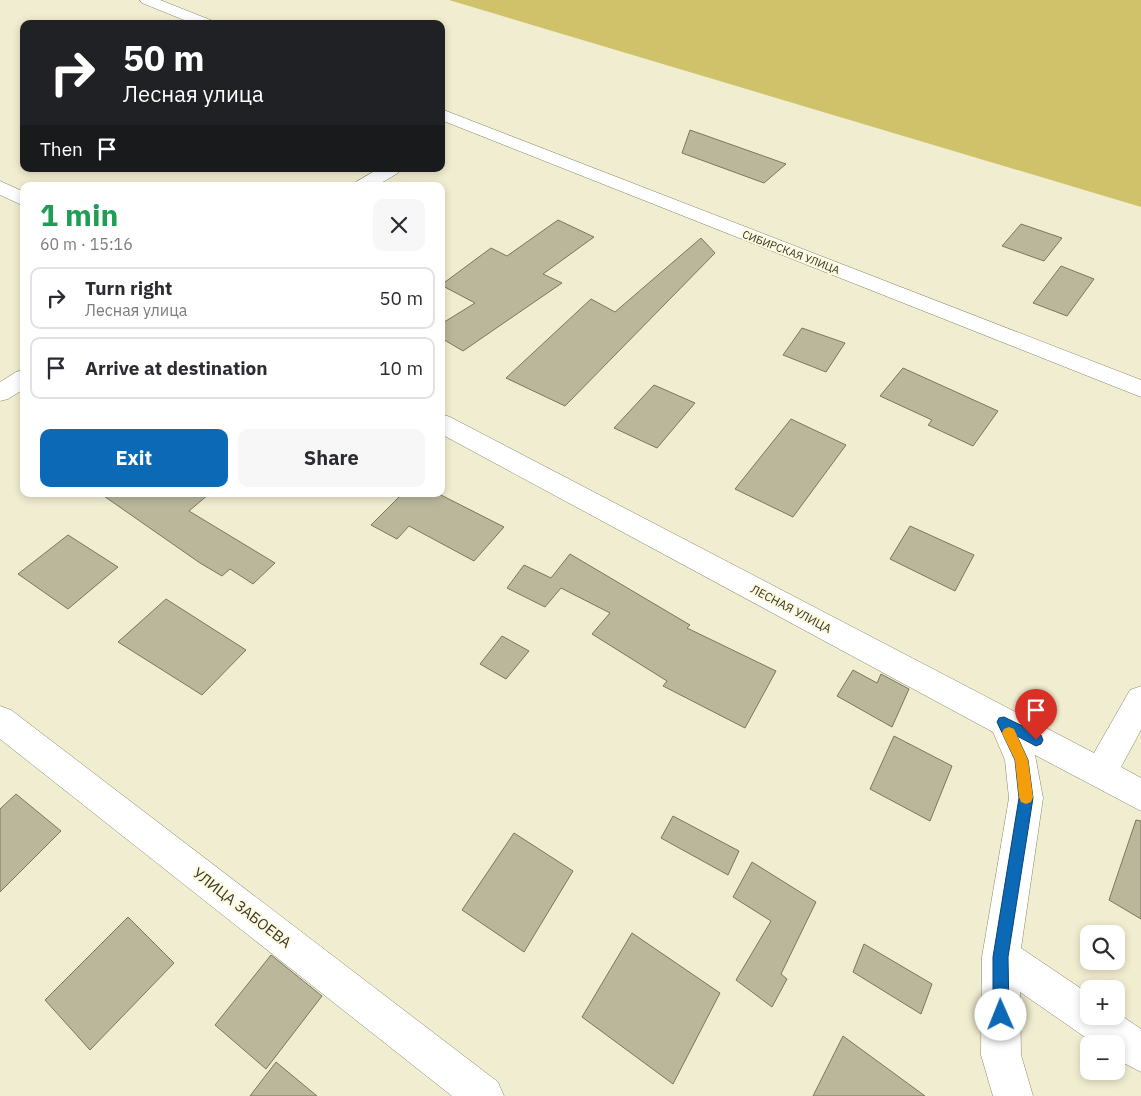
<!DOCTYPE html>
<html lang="en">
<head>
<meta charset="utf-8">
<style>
  body { margin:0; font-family:"IBM Plex Sans",sans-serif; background:#f7f7f7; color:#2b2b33; height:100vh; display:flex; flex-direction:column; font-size:19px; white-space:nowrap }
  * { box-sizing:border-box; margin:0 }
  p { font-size:16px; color:#7c7c81 }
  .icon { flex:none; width:28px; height:28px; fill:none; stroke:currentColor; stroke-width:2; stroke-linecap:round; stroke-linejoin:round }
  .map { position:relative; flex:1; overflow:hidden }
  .details { position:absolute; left:20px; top:182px; width:425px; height:315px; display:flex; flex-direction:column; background:#fff; border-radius:10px; box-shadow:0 2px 8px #0003 }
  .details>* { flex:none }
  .hud { position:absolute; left:20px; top:20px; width:425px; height:152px; border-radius:10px; box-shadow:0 2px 8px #0003; background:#202124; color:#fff; overflow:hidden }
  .buttons { position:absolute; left:1080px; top:925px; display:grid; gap:10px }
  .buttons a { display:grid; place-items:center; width:45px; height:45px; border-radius:10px; background:#fff; box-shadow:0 2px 8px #0003; font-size:25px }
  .pin { position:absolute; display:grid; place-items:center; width:42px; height:42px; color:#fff; margin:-51px -21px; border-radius:50% 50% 50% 0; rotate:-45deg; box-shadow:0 0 5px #0007 }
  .pin .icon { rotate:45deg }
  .me { position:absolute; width:55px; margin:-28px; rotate:359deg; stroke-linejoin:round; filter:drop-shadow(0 0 4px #0008) }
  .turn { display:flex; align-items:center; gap:18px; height:105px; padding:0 20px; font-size:22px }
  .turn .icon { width:65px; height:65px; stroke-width:2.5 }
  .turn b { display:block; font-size:35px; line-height:42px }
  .then { display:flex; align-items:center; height:48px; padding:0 20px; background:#0003; gap:10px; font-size:19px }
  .round { display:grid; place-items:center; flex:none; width:52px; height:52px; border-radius:10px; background:#f7f7f7 }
  .head { display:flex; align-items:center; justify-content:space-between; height:85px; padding:0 20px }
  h1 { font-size:30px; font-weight:700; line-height:38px; color:#1e9e55 }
  .action { display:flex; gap:10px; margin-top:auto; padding:10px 20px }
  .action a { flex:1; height:58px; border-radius:10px; background:#0c69b6; color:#fff; font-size:20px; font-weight:700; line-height:58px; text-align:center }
  .action a+a { background:#f7f7f7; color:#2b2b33 }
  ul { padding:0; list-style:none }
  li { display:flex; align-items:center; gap:15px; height:62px; margin:0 10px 8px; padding:0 10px; border:2px solid #e1e1e2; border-radius:10px }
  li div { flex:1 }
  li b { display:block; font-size:19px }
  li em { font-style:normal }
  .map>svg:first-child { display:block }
</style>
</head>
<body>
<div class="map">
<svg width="1141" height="1096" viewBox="0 0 1141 1096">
  <rect width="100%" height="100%" fill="#f1edd0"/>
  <path fill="#cfc26a" d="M 449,0 L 1141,0 L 1141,207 Z"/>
  <path fill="#bab79b" stroke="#7b775e" d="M 690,130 L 786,164 L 764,183 L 682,153 Z
    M 558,220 L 594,237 L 543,274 L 562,283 L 463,351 L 441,338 L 441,324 L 475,303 L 441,285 L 491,248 L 507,256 Z
    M 1021,224 L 1062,238 L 1044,261 L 1002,246 Z
    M 701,238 L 715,253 L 565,406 L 506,378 L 591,299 L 615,312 Z
    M 1061,266 L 1094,279 L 1067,316 L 1033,303 Z
    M 802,328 L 845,343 L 826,372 L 783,355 Z
    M 903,368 L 998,411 L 973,446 L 928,425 L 932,420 L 880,396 Z
    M 654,385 L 695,403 L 657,448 L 614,428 Z
    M 791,419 L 846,445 L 793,517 L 735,489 Z
    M 101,494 L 209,494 L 189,511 L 275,563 L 253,584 L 230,569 L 222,576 L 200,563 Z
    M 402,494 L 439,494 L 504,527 L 474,561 L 409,526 L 397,539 L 371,525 Z
    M 910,526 L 974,555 L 955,591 L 890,559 Z
    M 68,535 L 118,567 L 68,609 L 18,574 Z
    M 570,554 L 690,625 L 687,628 L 776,671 L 745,728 L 663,686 L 667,681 L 592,634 L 610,613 L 561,588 L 545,607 L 507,588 L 524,565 L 551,578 Z
    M 166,599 L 246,650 L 202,695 L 118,642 Z
    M 502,636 L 529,651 L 506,679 L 480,664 Z
    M 853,670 L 877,683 L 881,674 L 909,689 L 892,727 L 837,696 Z
    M 894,736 L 952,766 L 930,821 L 870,789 Z
    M 16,794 L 61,831 L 0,892 L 0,809 Z
    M 673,816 L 739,851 L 728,875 L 661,838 Z
    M 1136,820 L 1141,821 L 1141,919 L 1109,900 Z
    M 514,833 L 573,871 L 524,952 L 462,910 Z
    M 752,862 L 816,902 L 781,974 L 787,979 L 772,1007 L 736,980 L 771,921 L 733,897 Z
    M 128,917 L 174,963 L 90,1050 L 45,1000 Z
    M 632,933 L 720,993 L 673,1084 L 582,1017 Z
    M 864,944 L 932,984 L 921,1014 L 853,972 Z
    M 271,955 L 322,996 L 266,1069 L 215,1025 Z
    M 843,1036 L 925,1096 L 813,1096 Z
    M 276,1062 L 317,1096 L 250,1096 Z"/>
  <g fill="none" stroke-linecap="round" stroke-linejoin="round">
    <defs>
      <path id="minor" d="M 140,0 L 160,0 L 213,21 L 215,24 L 194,24 L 142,3 Z
        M 441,109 L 1141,380 L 1141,397 L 441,120 Z
        M 378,169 L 400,169 L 398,173 L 376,186 L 354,186 L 356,182 Z
        M 0,181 L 24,192 L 24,206 L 0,195 Z
        M 24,370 L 24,389 L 8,399 L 0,401 L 0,382 L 16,372 Z
        M 441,414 L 450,417 L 1094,753 L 1130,690 L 1141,686 L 1141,730 L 1121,767 L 1141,778 L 1141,811 L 1035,755 L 1043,798 L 1021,948 L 1089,994 L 1089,1016 L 1116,1016 L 1116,1012 L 1141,1029 L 1141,1072 L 1116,1059 L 1116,1044 L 1095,1044 L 1020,992 L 1021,1055 L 1033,1096 L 993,1096 L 981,1055 L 982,957 L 1009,798 L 1005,760 L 993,732 L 441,434 Z
        M 0,706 L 11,710 L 498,1082 L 504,1096 L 452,1096 L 0,739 Z"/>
    </defs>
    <use href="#minor" stroke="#89866b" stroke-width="1"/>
    <use href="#minor" fill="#fff" fill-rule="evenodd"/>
  </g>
  <path fill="#0c69b6" stroke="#084476" d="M 1004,717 L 1041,735 L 1043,740 L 1041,744 L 1036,746 L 1017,736 L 1028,760 L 1033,798 L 1008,957 L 1009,1015 L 1007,1021 L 1001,1023 L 995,1021 L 993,1015 L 993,957 L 1019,798 L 1015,760 L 997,722 L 999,718 Z"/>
  <path fill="#f59e0b" d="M 1009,727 L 1014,729 L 1028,760 L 1033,797 L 1031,802 L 1026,804 L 1021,802 L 1019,797 L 1015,760 L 1002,733 L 1004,729 Z"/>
  <g text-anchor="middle" stroke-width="4" stroke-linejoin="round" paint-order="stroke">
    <g font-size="11" fill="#39372c" stroke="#fefadd">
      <text transform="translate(791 252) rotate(21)" y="4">СИБИРСКАЯ УЛИЦА</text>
    </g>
    <g font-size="12" fill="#39372c" stroke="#fefadd">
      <text transform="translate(791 609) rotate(28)" y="4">ЛЕСНАЯ УЛИЦА</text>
    </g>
    <g font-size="15" fill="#39372c" stroke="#fefadd">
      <text transform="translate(242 908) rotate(38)" y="5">УЛИЦА ЗАБОЕВА</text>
    </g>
  </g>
</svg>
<div class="buttons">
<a><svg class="icon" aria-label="search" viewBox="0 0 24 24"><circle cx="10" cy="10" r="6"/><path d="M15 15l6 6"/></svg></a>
<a>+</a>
<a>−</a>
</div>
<div class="pin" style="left:1036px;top:740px;background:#d93025"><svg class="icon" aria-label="arrive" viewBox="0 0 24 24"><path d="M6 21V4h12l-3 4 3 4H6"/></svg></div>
<svg class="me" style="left:1001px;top:1015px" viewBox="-20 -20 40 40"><circle r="19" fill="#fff"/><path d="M0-13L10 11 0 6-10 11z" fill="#0c69b6"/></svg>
<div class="hud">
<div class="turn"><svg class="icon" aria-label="right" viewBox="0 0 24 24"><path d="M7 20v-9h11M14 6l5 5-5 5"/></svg><div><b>50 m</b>Лесная улица</div></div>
<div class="then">Then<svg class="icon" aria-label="arrive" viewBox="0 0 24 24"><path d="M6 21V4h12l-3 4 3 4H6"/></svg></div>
</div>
<section class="details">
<div class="head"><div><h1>1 min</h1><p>60 m · 15:16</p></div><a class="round"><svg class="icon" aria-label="close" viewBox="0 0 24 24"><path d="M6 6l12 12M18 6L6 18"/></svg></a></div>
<ul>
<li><svg class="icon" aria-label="right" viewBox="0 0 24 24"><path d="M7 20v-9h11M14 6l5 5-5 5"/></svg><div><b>Turn right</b><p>Лесная улица</p></div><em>50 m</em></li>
<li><svg class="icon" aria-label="arrive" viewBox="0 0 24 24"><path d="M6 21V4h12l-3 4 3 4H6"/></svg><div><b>Arrive at destination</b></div><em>10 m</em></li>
</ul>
<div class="action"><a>Exit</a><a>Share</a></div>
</section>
</div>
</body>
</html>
